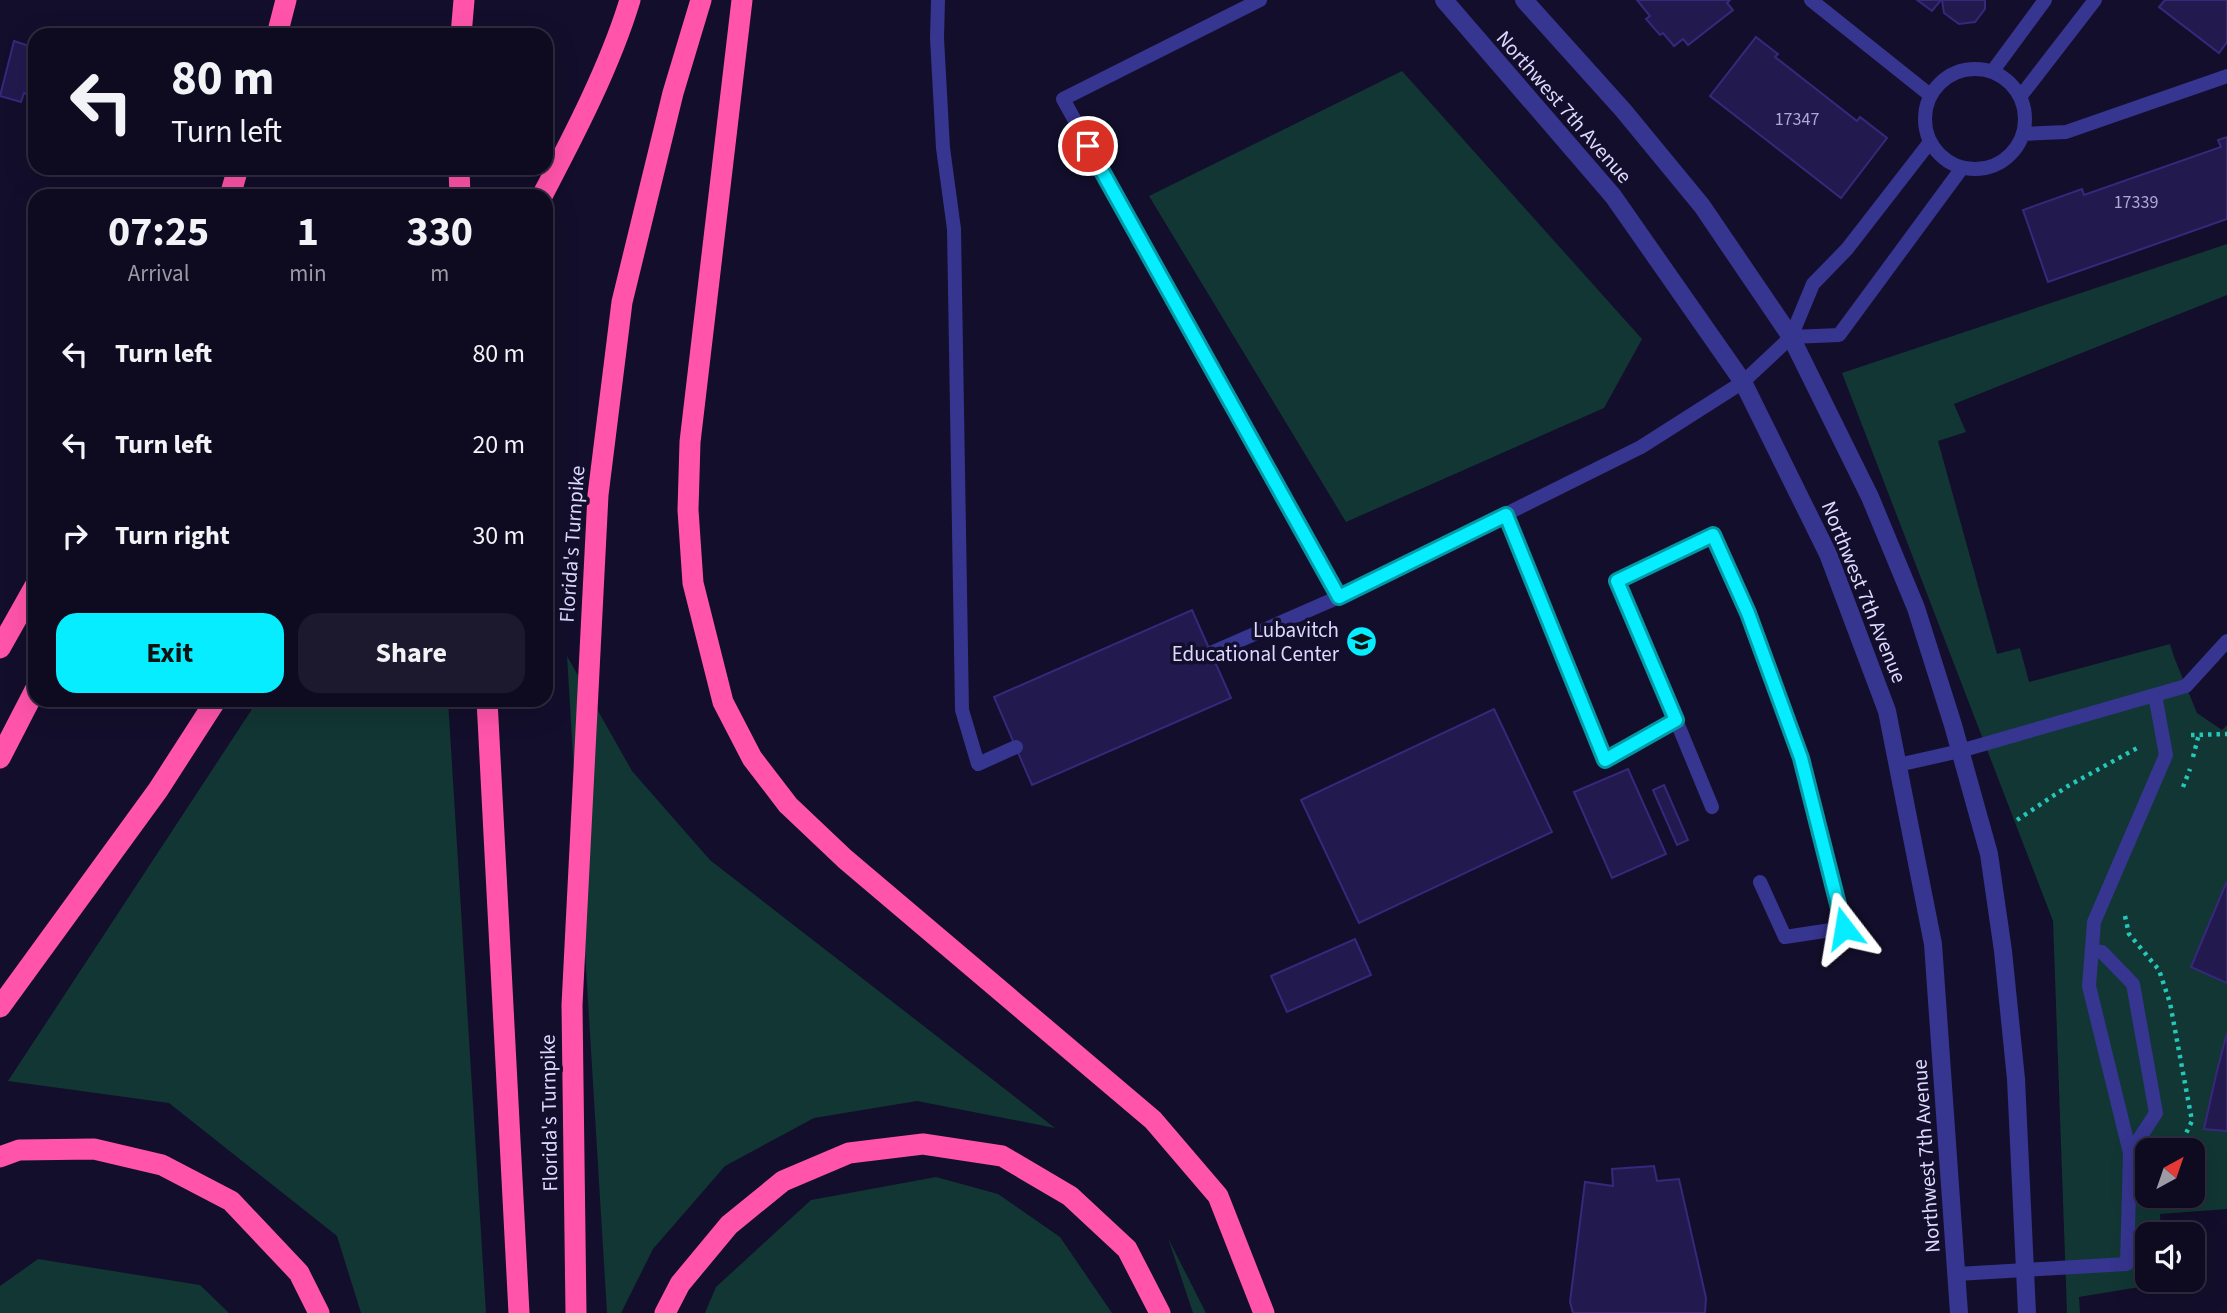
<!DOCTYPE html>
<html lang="en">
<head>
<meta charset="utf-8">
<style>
  body { margin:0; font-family:"Source Sans 3",sans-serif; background:#1c182d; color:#f1f3f6; height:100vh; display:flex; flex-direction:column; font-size:26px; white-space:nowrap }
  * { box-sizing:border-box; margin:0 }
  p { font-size:23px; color:#9b9aa5 }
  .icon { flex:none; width:38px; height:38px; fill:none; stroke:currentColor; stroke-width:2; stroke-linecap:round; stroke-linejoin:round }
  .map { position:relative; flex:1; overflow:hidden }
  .drawer { position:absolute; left:28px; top:189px; width:525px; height:518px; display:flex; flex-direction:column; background:#0e0a20; border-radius:21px; box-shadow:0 7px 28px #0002,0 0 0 2px #2e2b3e }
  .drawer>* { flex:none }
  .top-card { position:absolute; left:28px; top:28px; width:525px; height:147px; border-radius:21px; box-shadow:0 7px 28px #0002,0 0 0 2px #2e2b3e; background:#0e0a20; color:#f1f3f6; overflow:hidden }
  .needle { width:46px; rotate:40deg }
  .buttons { position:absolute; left:2135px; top:1138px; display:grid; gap:14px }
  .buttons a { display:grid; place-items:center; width:70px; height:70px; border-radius:14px; background:#0e0a20; box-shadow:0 7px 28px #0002,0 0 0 2px #2e2b3e; font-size:35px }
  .pin { position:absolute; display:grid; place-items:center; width:60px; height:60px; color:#fff; margin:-30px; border:4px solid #fff; border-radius:50%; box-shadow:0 2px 7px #0007 }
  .me { position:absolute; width:77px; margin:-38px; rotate:346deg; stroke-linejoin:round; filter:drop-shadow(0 0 5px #0008) }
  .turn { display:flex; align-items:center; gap:24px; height:147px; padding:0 28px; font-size:32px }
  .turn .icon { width:91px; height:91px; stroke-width:2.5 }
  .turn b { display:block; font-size:49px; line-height:60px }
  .eta { display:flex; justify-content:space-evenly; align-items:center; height:119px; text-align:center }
  .eta b { font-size:42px; font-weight:700; line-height:49px }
  .action { display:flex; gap:14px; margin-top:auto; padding:14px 28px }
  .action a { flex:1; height:80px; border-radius:21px; background:#05edff; color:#111; font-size:28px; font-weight:700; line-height:80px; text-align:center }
  .action a+a { background:#1c182d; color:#f1f3f6 }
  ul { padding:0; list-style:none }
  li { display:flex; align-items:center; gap:21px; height:91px; padding:0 28px }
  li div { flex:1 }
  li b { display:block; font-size:26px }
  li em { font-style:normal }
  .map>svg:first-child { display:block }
</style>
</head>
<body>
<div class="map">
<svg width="2227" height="1313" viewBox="0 0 2227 1313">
  <rect width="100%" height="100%" fill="#130e2b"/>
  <path fill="#113634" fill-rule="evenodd" d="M 1402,71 L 1642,339 L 1604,408 L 1346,522 L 1149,196 Z
    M 2227,244 L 2227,295 L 1954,404 L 1966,432 L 1938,441 L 1997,654 L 2020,648 L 2029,682 L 2170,644 L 2174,657 L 2197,713 L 2222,730 L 2227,725 L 2227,881 L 2191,967 L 2227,983 L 2227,1033 L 2204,1128 L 2227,1131 L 2227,1209 L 2160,1214 L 2161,1234 L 2147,1234 L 2147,1279 L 2164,1279 L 2164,1283 L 2079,1297 L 2080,1313 L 2067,1313 L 2053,921 L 1842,373 ZM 2147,1150 L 2193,1150 L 2193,1195 L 2147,1195 Z
    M 567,656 L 632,771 L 710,860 L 1055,1128 L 917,1101 L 814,1118 L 725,1166 L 653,1249 L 621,1313 L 607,1313 Z
    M 258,700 L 448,700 L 486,1313 L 361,1313 L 337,1236 L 169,1103 L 8,1081 Z
    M 936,1177 L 998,1194 L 1060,1237 L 1112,1313 L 705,1313 L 716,1287 L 811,1200 Z
    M 1168,1238 L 1206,1313 L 1193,1313 Z
    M 38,1259 L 200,1285 L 229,1313 L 0,1313 L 0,1286 Z"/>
  <path fill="#22194e" stroke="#37287c" stroke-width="2" d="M 1637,0 L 1730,0 L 1727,3 L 1733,10 L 1688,45 L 1683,39 L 1674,46 L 1663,33 L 1660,35 L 1646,19 L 1650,16 Z
    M 1917,0 L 1941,0 L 1932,11 Z
    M 1942,0 L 1985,0 L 1985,9 L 1975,22 L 1959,24 L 1944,13 Z
    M 2165,0 L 2227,0 L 2227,42 L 2219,53 L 2159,7 Z
    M 1756,37 L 1778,54 L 1775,57 L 1857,121 L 1860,117 L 1887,138 L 1841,198 L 1710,96 Z
    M 14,41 L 35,48 L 35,96 L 24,93 L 21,102 L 0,96 Z
    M 2227,137 L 2227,219 L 2048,282 L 2023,210 L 2082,189 L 2084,195 L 2221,147 L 2218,140 Z
    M 1192,610 L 1231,698 L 1032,785 L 994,697 Z
    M 1494,709 L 1552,832 L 1359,923 L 1301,800 Z
    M 1628,769 L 1666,854 L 1612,878 L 1574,792 Z
    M 1664,785 L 1688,840 L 1677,845 L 1653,790 Z
    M 2227,881 L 2227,983 L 2191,967 Z
    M 1355,939 L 1371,975 L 1287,1012 L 1271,976 Z
    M 2227,1033 L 2227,1131 L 2204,1129 L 2216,1075 Z
    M 1654,1166 L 1657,1181 L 1679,1179 L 1706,1298 L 1705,1313 L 1573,1313 L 1570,1302 L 1585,1182 L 1613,1186 L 1612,1169 Z"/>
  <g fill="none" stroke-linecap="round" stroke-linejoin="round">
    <path stroke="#25c7b9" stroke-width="4.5" stroke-dasharray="3.5 5" stroke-linecap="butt" d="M 2191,735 L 2227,734
      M 2193,757 L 2199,734
      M 2183,787 L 2190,769
      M 2017,820 L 2068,786 L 2139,747
      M 2125,916 L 2129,934 L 2159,970 L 2170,1003 L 2192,1121 L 2178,1150"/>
    <path stroke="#36358f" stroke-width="14" d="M 938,0 L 937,38 L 943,148 L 954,229 L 962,710 L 978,764 L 1016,747
      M 1260,0 L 1063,99 L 1339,597
      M 1811,0 L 1930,95
      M1925 119a50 50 0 1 1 100 0a50 50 0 1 1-100 0Z
      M 1992,72 L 2045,0
      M 2020,97 L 2095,0
      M 2023,134 L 2066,132 L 2227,76
      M 1791,337 L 1839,335 L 1962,168
      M 1505,515 L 1605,760 L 1676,720 L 1712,807
      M 1211,653 L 1339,597 L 1641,447 L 1743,382 L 1791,337 L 1813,284 L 1847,249 L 1930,142
      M 1676,720 L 1617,581 L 1713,535 L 1748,613 L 1801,758 L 1844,928 L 1785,937 L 1760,882
      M 1898,765 L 1960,751 L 2186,686 L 2227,641
      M 2092,951 L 2102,952 L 2133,984 L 2156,1113 L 2130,1153
      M 1957,1274 L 2127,1264 L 2130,1153 L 2089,986 L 2094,922 L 2166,755 L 2155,695"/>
    <path stroke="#36358f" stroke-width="18" d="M 1444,0 L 1613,196 L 1743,382 L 1828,554 L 1887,711 L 1933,944 L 1959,1313
      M 1524,0 L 1623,110 L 1702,206 L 1791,337 L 1870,497 L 1916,608 L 1953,725 L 1989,854 L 2003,951 L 2016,1079 L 2027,1313"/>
    <path stroke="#ff54aa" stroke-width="21" d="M 742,0 L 690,442 L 688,510 L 693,583 L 723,702 L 752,758 L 788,805 L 845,859 L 1153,1120 L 1218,1196 L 1264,1313
      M 277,35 L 286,0
      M 461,35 L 464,0
      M 459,168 L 460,196
      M 230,196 L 238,168
      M 542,196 C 574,135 610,66 630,0
      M 0,648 L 35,586
      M 487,700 L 519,1313
      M 0,758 L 35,690
      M 0,1007 L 158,790 L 216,700
      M 0,1157 L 19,1150 L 94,1149 L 162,1165 L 231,1201 L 299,1273 L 319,1313
      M 576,1313 L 572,1005 L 598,495 L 622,302 L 673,93 L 701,0
      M 665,1313 L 680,1284 L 729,1225 L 783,1181 L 849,1153 L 923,1144 L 1002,1156 L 1070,1196 L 1127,1249 L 1160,1313"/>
  </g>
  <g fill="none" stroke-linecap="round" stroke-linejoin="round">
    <defs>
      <path id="route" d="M 1088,146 L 1339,597 L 1506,515 L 1605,760 L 1676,720 L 1617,581 L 1713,535 L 1748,613 L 1801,758 L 1844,928"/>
    </defs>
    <use href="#route" stroke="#039aa6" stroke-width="18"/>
    <use href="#route" stroke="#05edff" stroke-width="12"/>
  </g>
  <defs>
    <symbol id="school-disc" viewBox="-11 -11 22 22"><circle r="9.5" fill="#05edff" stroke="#130e2b"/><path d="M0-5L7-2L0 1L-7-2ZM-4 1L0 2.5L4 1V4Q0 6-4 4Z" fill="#111"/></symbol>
  </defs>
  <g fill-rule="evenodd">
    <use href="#school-disc" x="1344" y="624" width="35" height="35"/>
  </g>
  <g text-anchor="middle" stroke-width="7" stroke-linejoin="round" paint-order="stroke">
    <g font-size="18" fill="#aea9d3">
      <text x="1797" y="125">17347</text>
      <text x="2136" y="208">17339</text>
    </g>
    <g font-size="21" fill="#dcd9ff" stroke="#130e2b">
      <text transform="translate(1564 107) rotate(49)" y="7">Northwest 7th Avenue</text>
      <text transform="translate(572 544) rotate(-86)" y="7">Florida's Turnpike</text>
      <text transform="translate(1864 592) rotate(68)" y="7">Northwest 7th Avenue</text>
      <text transform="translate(549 1113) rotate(-91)" y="7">Florida's Turnpike</text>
      <text transform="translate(1926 1156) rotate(-94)" y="7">Northwest 7th Avenue</text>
    </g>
    <g font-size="21" fill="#dcd9ff" stroke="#130e2b" text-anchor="end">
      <text x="1339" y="637">Lubavitch<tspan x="1339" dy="24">Educational Center</tspan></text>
    </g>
  </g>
</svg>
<div class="buttons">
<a><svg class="needle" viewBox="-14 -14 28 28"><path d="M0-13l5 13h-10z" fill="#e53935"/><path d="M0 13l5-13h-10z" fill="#9b9aa5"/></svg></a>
<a><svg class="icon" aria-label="sound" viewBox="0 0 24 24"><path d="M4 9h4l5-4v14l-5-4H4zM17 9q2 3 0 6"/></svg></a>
</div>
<div class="pin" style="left:1088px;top:146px;background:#d93025"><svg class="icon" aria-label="arrive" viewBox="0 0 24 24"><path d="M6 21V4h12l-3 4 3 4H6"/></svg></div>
<svg class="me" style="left:1844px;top:928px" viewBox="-20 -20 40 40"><path d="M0-17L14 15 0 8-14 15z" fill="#05edff" stroke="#fff" stroke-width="4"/></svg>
<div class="top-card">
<div class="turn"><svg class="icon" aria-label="left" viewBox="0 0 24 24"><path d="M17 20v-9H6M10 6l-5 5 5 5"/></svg><div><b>80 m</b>Turn left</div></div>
</div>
<section class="drawer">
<div class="eta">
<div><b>07:25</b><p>Arrival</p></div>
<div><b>1</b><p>min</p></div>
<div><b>330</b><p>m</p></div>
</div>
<ul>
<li><svg class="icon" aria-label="left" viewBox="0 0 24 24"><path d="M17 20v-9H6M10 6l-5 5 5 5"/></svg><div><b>Turn left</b></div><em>80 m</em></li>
<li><svg class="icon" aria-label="left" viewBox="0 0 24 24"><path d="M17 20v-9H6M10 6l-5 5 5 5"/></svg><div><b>Turn left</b></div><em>20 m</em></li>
<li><svg class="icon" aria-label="right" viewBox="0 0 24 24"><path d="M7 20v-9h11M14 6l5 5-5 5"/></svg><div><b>Turn right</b></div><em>30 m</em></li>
</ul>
<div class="action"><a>Exit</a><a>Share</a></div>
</section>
</div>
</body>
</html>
